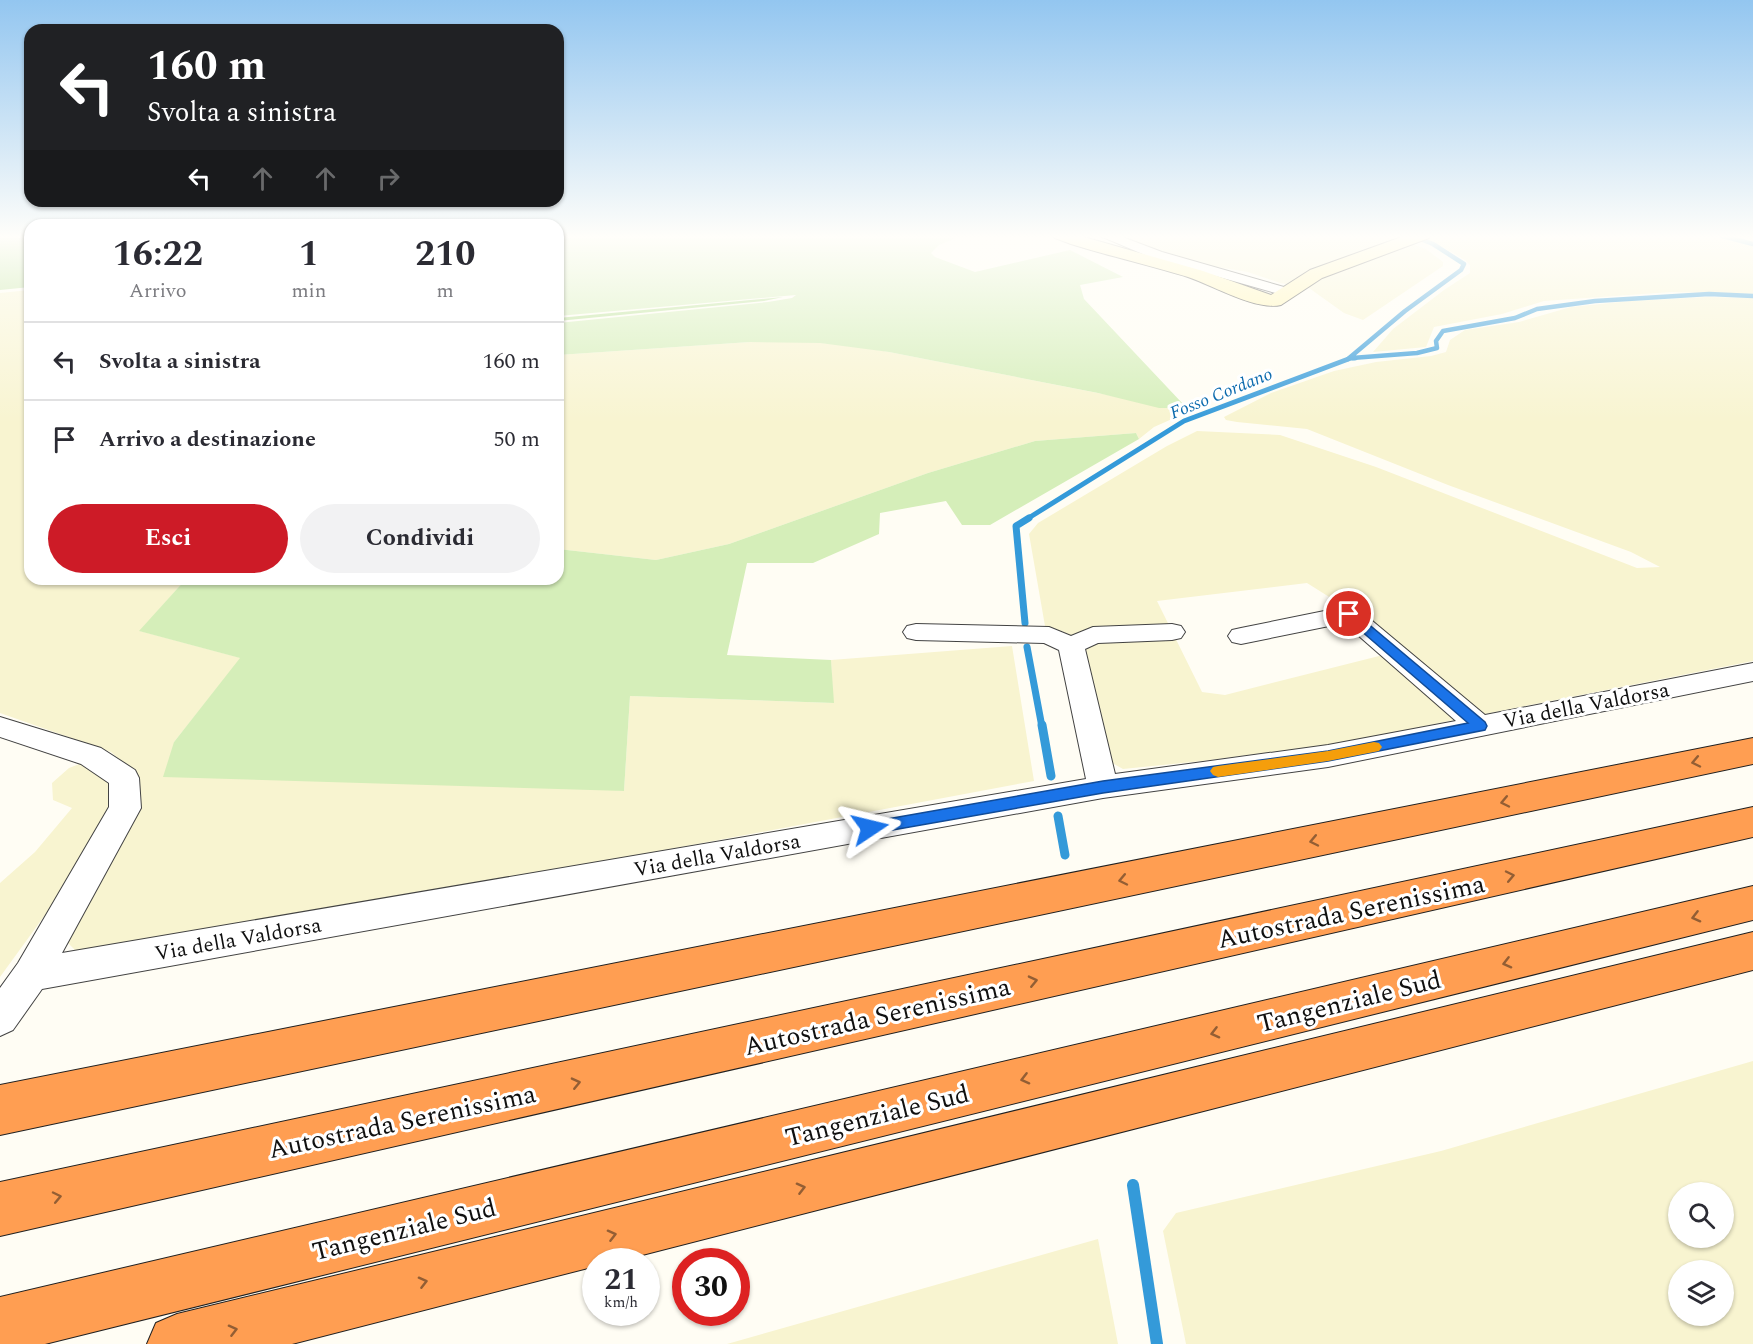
<!DOCTYPE html>
<html lang="it">
<head>
<meta charset="utf-8">
<style>
  body { margin:0; font-family:Spectral,serif; background:#f2f2f3; color:#2b2b33; height:100vh; display:flex; flex-direction:column; font-size:22px; white-space:nowrap }
  * { box-sizing:border-box; margin:0 }
  p { font-size:20px; color:#7c7c81 }
  .icon { flex:none; width:33px; height:33px; fill:none; stroke:currentColor; stroke-width:2; stroke-linecap:round; stroke-linejoin:round }
  .map { position:relative; flex:1; overflow:hidden }
  .panel { position:absolute; left:24px; top:219px; width:540px; height:366px; display:flex; flex-direction:column; background:#fff; border-radius:18px; box-shadow:0 2px 4px #0004 }
  .panel>* { flex:none }
  .guide { position:absolute; left:24px; top:24px; width:540px; height:183px; border-radius:18px; box-shadow:0 2px 4px #0004; background:#202124; color:#fff; overflow:hidden }
  .tools { position:absolute; left:1668px; top:1182px; display:grid; gap:12px }
  .tools a { display:grid; place-items:center; width:66px; height:66px; border-radius:50%; background:#fff; box-shadow:0 2px 4px #0004; font-size:30px }
  .speed { position:absolute; left:582px; top:1248px; display:flex; gap:12px; font-size:30px; font-weight:700; text-align:center }
  .speed>* { display:grid; place-content:center; width:78px; height:78px; border-radius:50%; background:#fff; box-shadow:0 2px 4px #0004; line-height:1 }
  .speed small { font-size:15px; font-weight:400 }
  .speed .limit { border:9px solid #d22; background:#fff; color:#111 }
  .pin { position:absolute; display:grid; place-items:center; width:51px; height:51px; color:#fff; margin:-26px; border:3px solid #fff; border-radius:50%; box-shadow:0 2px 6px #0007 }
  .me { position:absolute; width:66px; margin:-33px; rotate:80deg; stroke-linejoin:round; filter:drop-shadow(0 0 4px #0008) }
  .turn { display:flex; align-items:center; gap:21px; height:126px; padding:0 24px; font-size:27px }
  .turn .icon { width:78px; height:78px; stroke-width:2.5 }
  .turn b { display:block; font-size:42px; line-height:51px }
  .lanes { display:flex; align-items:center; height:57px; padding:0 24px; background:#0003; justify-content:center; gap:30px; direction:ltr }
  .lanes .off { opacity:.35 }
  .eta { display:flex; justify-content:space-evenly; align-items:center; height:102px; text-align:center }
  .eta b { font-size:36px; font-weight:700; line-height:42px }
  .primary-button { display:flex; gap:12px; margin-top:auto; padding:12px 24px }
  .primary-button a { flex:1; height:69px; border-radius:36px; background:#cd1b27; color:#fff; font-size:24px; font-weight:700; line-height:69px; text-align:center }
  .primary-button a+a { background:#f2f2f3; color:#2b2b33 }
  ul { padding:0; list-style:none }
  li { display:flex; align-items:center; gap:18px; height:78px; padding:0 24px; border-top:2px solid #e1e1e2 }
  li div { flex:1 }
  li b { display:block; font-size:22px }
  li em { font-style:normal }
  .map>svg:first-child { display:block }
</style>
</head>
<body>
<div class="map">
<svg width="1753" height="1344" viewBox="0 0 1753 1344">
  <rect width="100%" height="100%" fill="#fffdf4"/>
  <path fill="#f8f4d0" fill-rule="evenodd" d="M 1115,235 L 1385,235 L 1426,249 L 1443,262 L 1443,266 L 1363,320 L 1344,313 L 1309,288 L 1280,283 L 1248,272 L 1205,265 Z
    M 1436,235 L 1710,235 L 1753,246 L 1753,294 L 1672,292 L 1544,301 L 1502,314 L 1434,327 L 1426,347 L 1373,352 L 1393,329 L 1444,290 L 1470,273 L 1470,265 L 1465,260 L 1428,239 Z
    M 30,290 L 30,579 L 186,579 L 140,631 L 241,658 L 174,742 L 624,791 L 630,696 L 833,703 L 831,660 L 1012,646 L 1034,781 L 393,901 L 76,951 L 67,942 L 136,774 L 111,752 L 0,713 L 0,293 Z
    M 1707,297 L 1753,298 L 1753,661 L 1480,715 L 1377,627 L 1307,583 L 1157,601 L 1202,692 L 1225,695 L 1387,654 L 1464,718 L 1336,744 L 1202,761 L 1123,769 L 1105,759 L 1079,645 L 1064,632 L 1045,626 L 1029,534 L 1038,523 L 1167,446 L 1197,431 L 1280,435 L 1376,467 L 1637,568 L 1660,567 L 1631,552 L 1448,485 L 1307,429 L 1237,422 L 1226,420 L 1224,417 L 1271,393 L 1334,371 L 1376,362 L 1431,356 L 1446,352 L 1450,340 L 1465,330 L 1519,322 L 1571,307 L 1630,301 Z
    M 796,341 L 847,345 L 889,352 L 1174,408 L 1183,404 L 1181,415 L 1154,427 L 1139,439 L 1136,433 L 1035,441 L 928,473 L 729,544 L 656,560 L 558,549 L 558,355 L 750,342 Z
    M 87,761 L 118,780 L 115,800 L 82,864 L 0,977 L 0,883 L 35,852 L 72,808 L 53,800 L 52,783 L 69,768 Z
    M 1753,1061 L 1753,1344 L 1186,1344 L 1163,1231 L 1176,1213 L 1441,1151 ZM 1678,1192 L 1724,1192 L 1724,1238 L 1678,1238 ZM 1678,1270 L 1724,1270 L 1724,1316 L 1678,1316 Z
    M 1098,1239 L 1118,1344 L 727,1344 Z"/>
  <path fill="#d5eeb9" d="M 558,235 L 963,235 L 939,245 L 931,253 L 935,257 L 975,272 L 1070,250 L 1123,277 L 1080,285 L 1084,299 L 1183,404 L 1174,408 L 1159,408 L 1098,393 L 889,352 L 820,343 L 750,342 L 558,355 L 558,323 L 768,302 L 792,298 L 796,295 L 558,316 Z
    M 1136,433 L 1139,439 L 990,525 L 962,525 L 946,501 L 880,513 L 879,534 L 813,563 L 747,563 L 727,655 L 831,660 L 834,703 L 630,696 L 624,791 L 163,777 L 174,742 L 240,658 L 139,631 L 186,579 L 558,579 L 558,549 L 656,560 L 729,544 L 928,473 L 1035,441 Z"/>
  <path fill="#b9e097" d="M 0,235 L 30,235 L 30,287 L 0,290 Z
    M 783,297 L 764,301 L 558,321 L 558,318 Z"/>
  <g fill="none" stroke-linecap="round" stroke-linejoin="round">
    <path stroke="#349ad9" stroke-width="4.5" d="M 1719,235 L 1753,244
      M 1352,358 L 1417,353 L 1437,348 L 1436,341 L 1443,331 L 1515,318 L 1537,309 L 1595,301 L 1709,294 L 1753,296
      M 1348,359 L 1405,311 L 1461,270 L 1464,264 L 1433,244 L 1416,237"/>
    <path stroke="#349ad9" stroke-width="5" d="M 1352,358 L 1355,358
      M 1027,519 L 1184,421 L 1351,358"/>
    <path stroke="#349ad9" stroke-width="7" d="M 1025,623 L 1016,526 L 1029,518
      M 1027,647 L 1042,727"/>
    <path stroke="#349ad9" stroke-width="9" d="M 1042,725 L 1051,776
      M 1058,816 L 1065,855"/>
    <path stroke="#349ad9" stroke-width="12" d="M 1133,1185 L 1157,1344"/>
    <defs>
      <path id="street" d="M 1098,235 L 1117,235 L 1162,252 L 1291,289 L 1293,292 L 1286,296 L 1152,258 Z
        M 1349,606 L 1358,609 L 1485,715 L 1753,663 L 1753,681 L 1328,767 L 1103,798 L 42,989 L 13,1030 L 0,1036 L 0,988 L 18,963 L 109,807 L 109,783 L 81,764 L 0,737 L 0,717 L 101,748 L 135,770 L 139,778 L 141,808 L 62,953 L 1086,779 L 1059,650 L 1044,643 L 916,640 L 907,638 L 903,632 L 907,626 L 916,624 L 1049,627 L 1071,636 L 1093,627 L 1172,624 L 1181,626 L 1185,632 L 1181,638 L 1172,640 L 1098,643 L 1085,649 L 1115,774 L 1328,745 L 1456,721 L 1344,623 L 1241,644 L 1232,642 L 1228,636 L 1232,630 L 1241,628 Z"/>
      <path id="secondary" d="M 1053,235 L 1077,235 L 1203,271 L 1271,295 L 1310,270 L 1407,235 L 1431,235 L 1429,238 L 1322,278 L 1281,305 C 1256,311 1212,285 1188,277 C 1149,265 1109,256 1071,244 L 1055,238 Z"/>
      <path id="highway" d="M 1753,738 L 1753,764 L 0,1135 L 0,1085 Z
        M 1753,807 L 1753,837 L 0,1236 L 0,1182 Z
        M 1753,886 L 1753,920 L 45,1344 L 0,1344 L 0,1297 Z
        M 1753,932 L 1753,970 L 615,1262 L 596,1262 L 596,1266 L 292,1344 L 147,1344 L 156,1323 L 177,1314 Z"/>
    </defs>
    <use href="#street" stroke="#434343" stroke-width="2"/>
    <use href="#secondary" stroke="#323232" stroke-width="2"/>
    <use href="#highway" stroke="#212121" stroke-width="2"/>
    <use href="#street" fill="#fff" fill-rule="evenodd"/>
    <use href="#secondary" fill="#fff5af" fill-rule="evenodd"/>
    <use href="#highway" fill="#ff9e52" fill-rule="evenodd"/>
  </g>
  <defs><path id="oneway-chevron" d="M-2-3.5L2.5 0L-2 3.5" fill="none" stroke-width="1.6" stroke-linecap="round" stroke-linejoin="round" transform="scale(1.5)"/></defs>
  <g stroke="#935e34">
    <use href="#oneway-chevron" transform="translate(1696 762) rotate(168)"/>
    <use href="#oneway-chevron" transform="translate(1505 802) rotate(168)"/>
    <use href="#oneway-chevron" transform="translate(1314 841) rotate(168)"/>
    <use href="#oneway-chevron" transform="translate(1510 876) rotate(-12)"/>
    <use href="#oneway-chevron" transform="translate(1123 880) rotate(168)"/>
    <use href="#oneway-chevron" transform="translate(1696 917) rotate(166)"/>
    <use href="#oneway-chevron" transform="translate(1507 963) rotate(166)"/>
    <use href="#oneway-chevron" transform="translate(1033 981) rotate(-13)"/>
    <use href="#oneway-chevron" transform="translate(1215 1033) rotate(166)"/>
    <use href="#oneway-chevron" transform="translate(1025 1079) rotate(166)"/>
    <use href="#oneway-chevron" transform="translate(576 1083) rotate(-13)"/>
    <use href="#oneway-chevron" transform="translate(801 1188) rotate(-14)"/>
    <use href="#oneway-chevron" transform="translate(57 1197) rotate(-12)"/>
    <use href="#oneway-chevron" transform="translate(612 1235) rotate(-14)"/>
    <use href="#oneway-chevron" transform="translate(423 1282) rotate(-14)"/>
    <use href="#oneway-chevron" transform="translate(233 1330) rotate(-14)"/>
  </g>
  <linearGradient id="sky" x2="0" y2="1"><stop stop-color="#93c6f0"/><stop offset="0.56" stop-color="#fffefa"/><stop offset="1" stop-color="#fffefa" stop-opacity="0"/></linearGradient>
  <rect width="1753" height="423" fill="url(#sky)"/>
  <path fill="#1a73e8" stroke="#114b97" stroke-width="1.5" d="M 1349,611 L 1354,612 L 1485,722 L 1487,726 L 1485,730 L 1328,761 L 1103,793 L 870,834 L 864,832 L 862,828 L 864,824 L 870,822 L 1103,781 L 1328,751 L 1468,723 L 1345,617 L 1343,614 Z"/>
  <path fill="#f59e0b" d="M 1374,742 L 1379,743 L 1382,747 L 1379,751 L 1328,761 L 1218,777 L 1213,775 L 1210,771 L 1213,767 L 1218,766 L 1328,751 Z"/>
  <g text-anchor="middle" stroke-width="6" stroke-linejoin="round" paint-order="stroke">
    <g font-size="18" font-style="italic" fill="#0d6bae" stroke="#fff">
      <text transform="translate(1221 393) rotate(-22)" y="6">Fosso Cordano</text>
    </g>
    <g font-size="21" fill="#101010" stroke="#fff">
      <text transform="translate(1586 705) rotate(-11)" y="7">Via della Valdorsa</text>
      <text transform="translate(717 855) rotate(-10)" y="7">Via della Valdorsa</text>
      <text transform="translate(238 939) rotate(-10)" y="7">Via della Valdorsa</text>
    </g>
    <g font-size="26" fill="#101010" stroke="#fff">
      <text transform="translate(1351 911) rotate(-12)" y="9">Autostrada Serenissima</text>
      <text transform="translate(1349 1001) rotate(-14)" y="9">Tangenziale Sud</text>
      <text transform="translate(877 1016) rotate(-13)" y="9">Autostrada Serenissima</text>
      <text transform="translate(877 1115) rotate(-14)" y="9">Tangenziale Sud</text>
      <text transform="translate(402 1121) rotate(-12)" y="9">Autostrada Serenissima</text>
      <text transform="translate(404 1229) rotate(-14)" y="9">Tangenziale Sud</text>
    </g>
  </g>
</svg>
<div class="tools">
<a><svg class="icon" aria-label="search" viewBox="0 0 24 24"><circle cx="10" cy="10" r="6"/><path d="M15 15l6 6"/></svg></a>
<a><svg class="icon" aria-label="layers" viewBox="0 0 24 24"><path d="M12 4l9 5-9 5-9-5zM3 14l9 5 9-5"/></svg></a>
</div>
<div class="speed"><div>21<small>km/h</small></div><div class="limit">30</div></div>
<div class="pin" style="left:1349px;top:614px;background:#d93025"><svg class="icon" aria-label="arrive" viewBox="0 0 24 24"><path d="M6 21V4h12l-3 4 3 4H6"/></svg></div>
<svg class="me" style="left:870px;top:828px" viewBox="-20 -20 40 40"><path d="M0-17L14 15 0 8-14 15z" fill="#1a73e8" stroke="#fff" stroke-width="4"/></svg>
<div class="guide">
<div class="turn"><svg class="icon" aria-label="left" viewBox="0 0 24 24"><path d="M17 20v-9H6M10 6l-5 5 5 5"/></svg><div><b>160 m</b>Svolta a sinistra</div></div>
<div class="lanes"><svg class="icon" aria-label="left" viewBox="0 0 24 24"><path d="M17 20v-9H6M10 6l-5 5 5 5"/></svg><svg class="icon off" aria-label="ahead" viewBox="0 0 24 24"><path d="M12 20V5M6 11l6-6 6 6"/></svg><svg class="icon off" aria-label="ahead" viewBox="0 0 24 24"><path d="M12 20V5M6 11l6-6 6 6"/></svg><svg class="icon off" aria-label="right" viewBox="0 0 24 24"><path d="M7 20v-9h11M14 6l5 5-5 5"/></svg></div>
</div>
<section class="panel">
<div class="eta">
<div><b>16:22</b><p>Arrivo</p></div>
<div><b>1</b><p>min</p></div>
<div><b>210</b><p>m</p></div>
</div>
<ul>
<li><svg class="icon" aria-label="left" viewBox="0 0 24 24"><path d="M17 20v-9H6M10 6l-5 5 5 5"/></svg><div><b>Svolta a sinistra</b></div><em>160 m</em></li>
<li><svg class="icon" aria-label="arrive" viewBox="0 0 24 24"><path d="M6 21V4h12l-3 4 3 4H6"/></svg><div><b>Arrivo a destinazione</b></div><em>50 m</em></li>
</ul>
<div class="primary-button"><a>Esci</a><a>Condividi</a></div>
</section>
</div>
</body>
</html>
